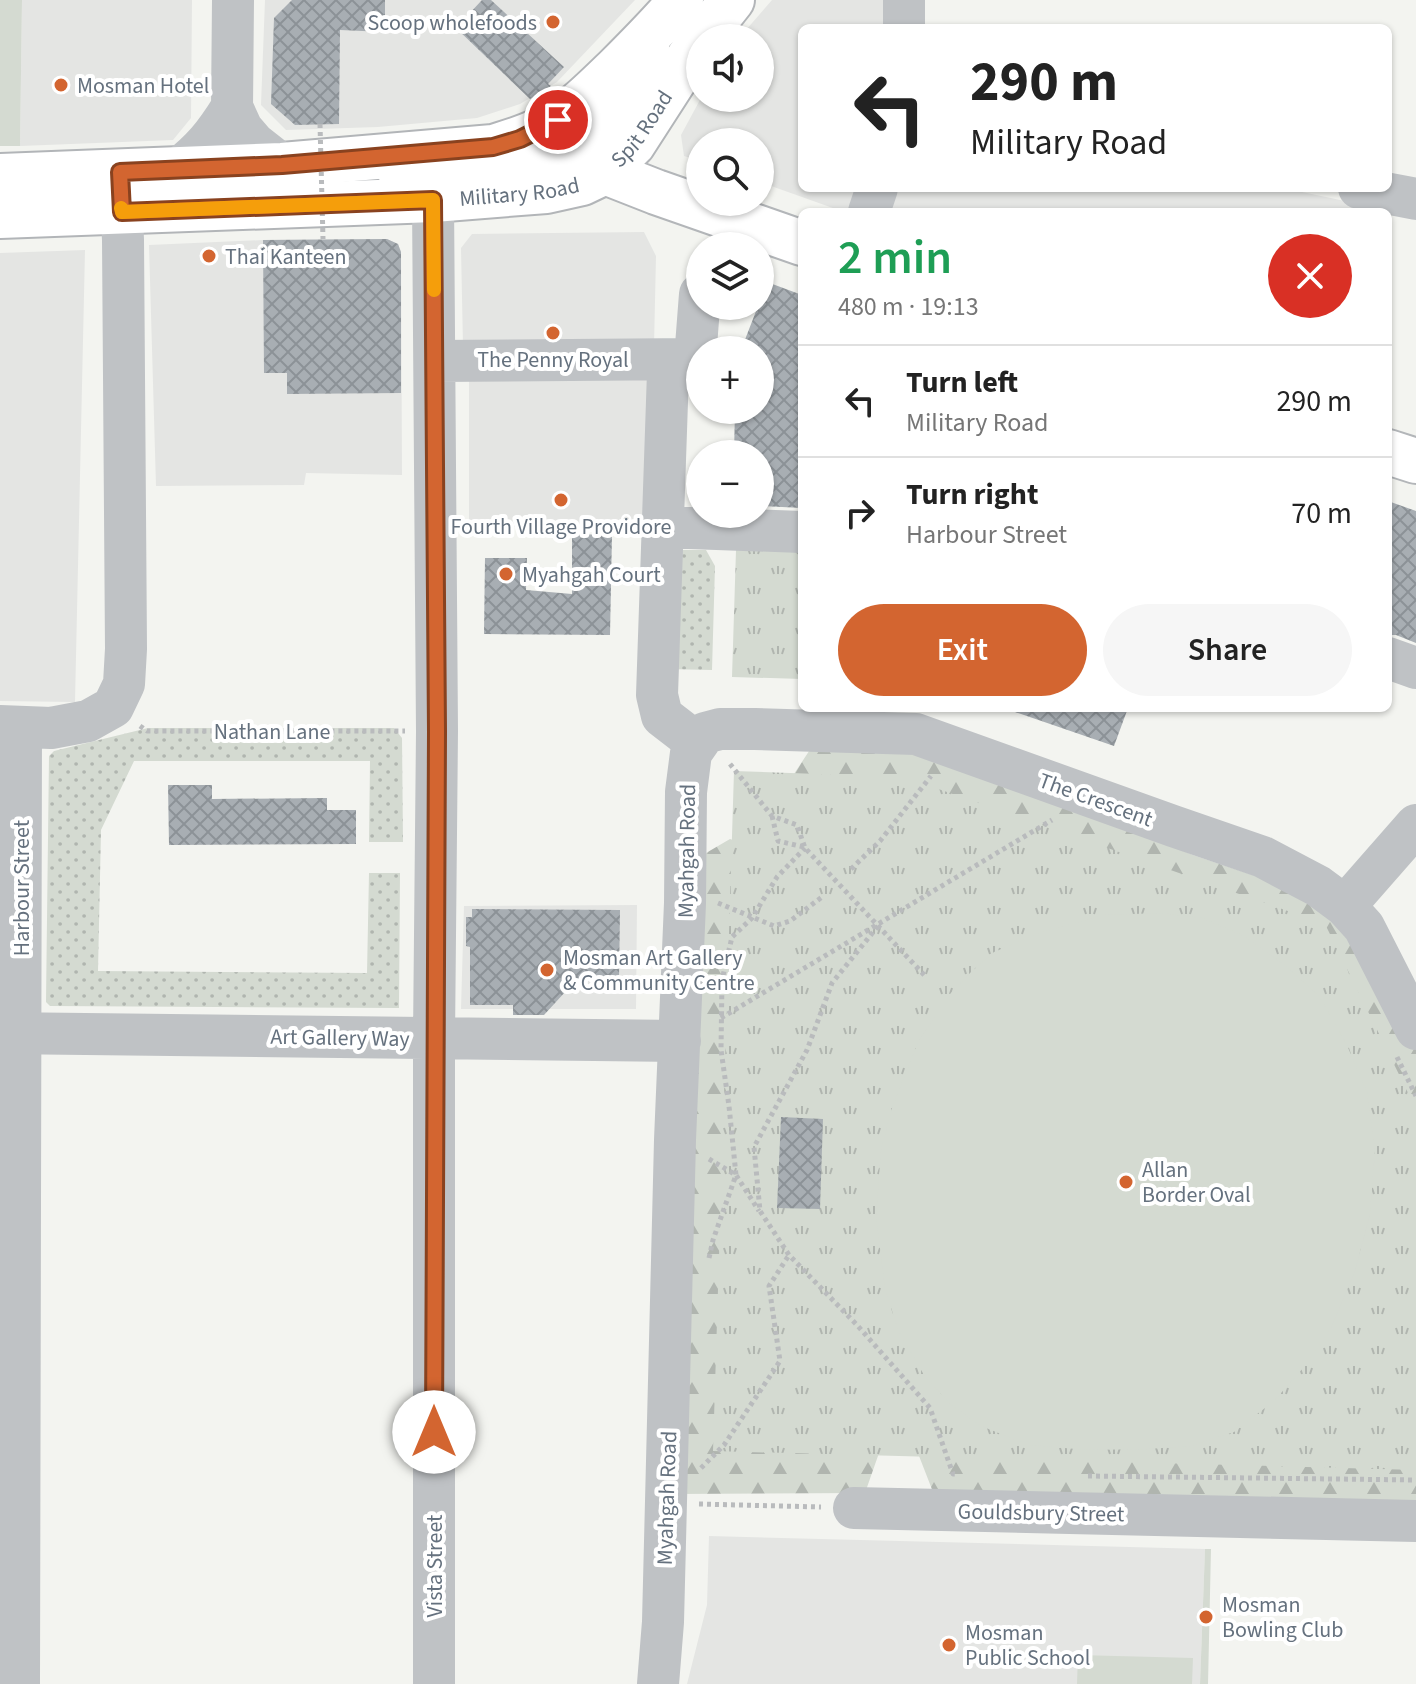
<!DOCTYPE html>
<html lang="en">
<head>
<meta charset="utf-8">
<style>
  body { margin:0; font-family:"Source Sans 3",sans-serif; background:#f6f6f6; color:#222; height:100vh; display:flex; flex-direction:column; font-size:30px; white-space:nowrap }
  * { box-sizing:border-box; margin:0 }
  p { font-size:26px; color:#767676 }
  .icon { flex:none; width:44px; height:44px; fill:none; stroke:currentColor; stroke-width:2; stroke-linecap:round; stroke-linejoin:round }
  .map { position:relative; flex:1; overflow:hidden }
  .drawer { position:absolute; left:798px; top:208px; width:594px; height:504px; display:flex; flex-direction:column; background:#fff; border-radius:12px; box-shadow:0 2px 6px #0004 }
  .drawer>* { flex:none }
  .guide { position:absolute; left:798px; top:24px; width:594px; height:168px; border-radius:12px; box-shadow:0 2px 6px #0004; background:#fff; color:#222; overflow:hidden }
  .tools { position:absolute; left:686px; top:24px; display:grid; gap:16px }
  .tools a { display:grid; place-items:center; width:88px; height:88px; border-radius:50%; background:#fff; box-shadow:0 2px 6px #0004; font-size:40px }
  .pin { position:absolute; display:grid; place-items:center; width:68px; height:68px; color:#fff; margin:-34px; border:4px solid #fff; border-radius:50%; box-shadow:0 2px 8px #0007 }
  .me { position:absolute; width:88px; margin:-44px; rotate:0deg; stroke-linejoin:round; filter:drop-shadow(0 0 6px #0008) }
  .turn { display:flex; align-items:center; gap:28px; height:168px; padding:0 40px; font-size:36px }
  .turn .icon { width:104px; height:104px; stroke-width:2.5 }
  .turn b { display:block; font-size:56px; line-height:68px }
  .round { display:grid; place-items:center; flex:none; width:84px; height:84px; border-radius:42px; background:#f6f6f6 }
  .summary { display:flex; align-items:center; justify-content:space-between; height:136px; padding:0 40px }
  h1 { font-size:48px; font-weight:600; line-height:60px; color:#1e9e55 }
  .action { display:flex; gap:16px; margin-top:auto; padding:16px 40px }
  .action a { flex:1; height:92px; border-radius:48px; background:#d36530; color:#fff; font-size:32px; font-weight:600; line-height:92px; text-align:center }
  .action a+a { background:#f6f6f6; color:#222 }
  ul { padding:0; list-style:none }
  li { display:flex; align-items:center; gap:24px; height:112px; padding:0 40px; border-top:2px solid #e0e0e0 }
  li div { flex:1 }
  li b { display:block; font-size:30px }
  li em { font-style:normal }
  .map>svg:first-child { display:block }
</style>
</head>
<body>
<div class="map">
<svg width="1416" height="1684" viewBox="0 0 1416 1684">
  <defs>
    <pattern id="grass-dots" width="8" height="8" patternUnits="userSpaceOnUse" patternTransform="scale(2)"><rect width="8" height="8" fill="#d4dad1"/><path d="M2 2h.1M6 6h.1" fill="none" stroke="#b0b5af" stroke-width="1.8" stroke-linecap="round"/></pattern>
    <pattern id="forest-firs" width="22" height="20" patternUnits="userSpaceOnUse" patternTransform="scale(2)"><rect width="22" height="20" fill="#d4dad1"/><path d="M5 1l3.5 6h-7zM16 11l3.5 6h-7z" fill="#b0b5af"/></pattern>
    <pattern id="park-tufts" width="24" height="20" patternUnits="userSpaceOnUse" patternTransform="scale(2)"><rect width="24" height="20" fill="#d4dad1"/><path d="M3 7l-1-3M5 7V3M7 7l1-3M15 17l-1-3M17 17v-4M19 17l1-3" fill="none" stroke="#b0b5af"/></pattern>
    <pattern id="building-cross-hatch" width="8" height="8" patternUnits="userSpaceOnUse" patternTransform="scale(2)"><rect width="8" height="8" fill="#a8aeb3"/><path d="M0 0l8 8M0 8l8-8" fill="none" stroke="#8c9297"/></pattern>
  </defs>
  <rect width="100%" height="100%" fill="#f3f4f0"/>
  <path fill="#e4e5e3" d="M 22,0 L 192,0 L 191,118 L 173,140 L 20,146 Z
    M 265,0 L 635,0 L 557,82 L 520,104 L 477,118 L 378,127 L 286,130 L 261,105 Z
    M 772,0 L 892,0 L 893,28 L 802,28 L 802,188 L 866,188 L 858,212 L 844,212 L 760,182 L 760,142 L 700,142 L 700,161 L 684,156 L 681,135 L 701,98 L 760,98 L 760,38 L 739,38 Z
    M 893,188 L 1283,188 L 1364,205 L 1361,212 L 883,212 Z
    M 644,232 L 656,256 L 654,346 L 463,346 L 461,248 L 472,234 Z
    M 387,239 L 398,244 L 401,252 L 402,475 L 306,473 L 304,485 L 156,486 L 149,245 L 263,240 Z
    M 85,250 L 75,702 L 0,701 L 0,253 Z
    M 469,376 L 653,376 L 653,527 L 469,527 Z
    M 637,905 L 636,1009 L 461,1009 L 464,906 Z
    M 709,1536 L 1205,1549 L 1200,1684 L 687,1684 L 707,1605 Z"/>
  <path fill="url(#grass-dots)" d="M 667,550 L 706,550 L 715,566 L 712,670 L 665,669 Z
    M 148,728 L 394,728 L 402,738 L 403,842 L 369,842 L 370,761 L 134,761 L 101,830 L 98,971 L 367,973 L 369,873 L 400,873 L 399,1008 L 50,1006 L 46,1002 L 49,756 L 54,751 Z"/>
  <path fill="url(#forest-firs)" d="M 817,739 L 951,756 L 1193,855 L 1363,912 L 1416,1020 L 1416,1512 L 933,1492 L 914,1443 L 792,777 Z
    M 730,839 L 770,853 L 893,1413 L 865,1493 L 674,1494 L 694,860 Z"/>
  <path fill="url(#park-tufts)" d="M 736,550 L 802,552 L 802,679 L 732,677 Z
    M 734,771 L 904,777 L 1325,924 L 1416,1109 L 1416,1470 L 713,1451 Z"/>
  <path fill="#d4dad1" d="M 0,0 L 22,0 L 20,146 L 0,146 Z
    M 1161,913 L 1202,918 L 1244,936 L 1286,966 L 1319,996 L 1346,1043 L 1367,1092 L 1375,1150 L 1370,1214 L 1355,1271 L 1331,1328 L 1304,1367 L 1274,1401 L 1234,1432 L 1191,1446 L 1148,1449 L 1088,1450 L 1029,1445 L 981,1426 L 950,1404 L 924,1375 L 898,1330 L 885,1288 L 876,1217 L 881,1150 L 892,1108 L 918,1042 L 950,994 L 971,972 L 994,952 L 1046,931 L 1104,915 Z
    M 1205,1549 L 1211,1549 L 1208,1684 L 1200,1684 Z
    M 1078,1655 L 1193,1658 L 1192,1684 L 1077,1684 Z"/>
  <path fill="url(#building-cross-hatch)" d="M 292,0 L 385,0 L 385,32 L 340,30 L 339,124 L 295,125 L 271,104 L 274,18 Z
    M 482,0 L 491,0 L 564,67 L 548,84 L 551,86 L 530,99 L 456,28 Z
    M 387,239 L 398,244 L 401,252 L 401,393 L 287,394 L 287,373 L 264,373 L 263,240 Z
    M 767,282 L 802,295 L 802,508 L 760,506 L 760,454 L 734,454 L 735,410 L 760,410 L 760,350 L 741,350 L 758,306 L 760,306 Z
    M 1388,501 L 1416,511 L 1416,643 L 1396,635 L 1388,635 Z
    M 572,534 L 612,535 L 610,635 L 484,634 L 485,558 L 527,558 L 526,590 L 572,594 Z
    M 1016,708 L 1128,708 L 1114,746 L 1015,712 Z
    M 168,785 L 212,785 L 212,799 L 327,798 L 327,810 L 356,810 L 356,844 L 169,845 Z
    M 472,909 L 620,910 L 619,979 L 577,979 L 544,1015 L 513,1015 L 513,1005 L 470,1005 L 470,947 L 466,946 L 466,917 L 472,917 Z
    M 781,1117 L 823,1119 L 820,1209 L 777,1208 Z"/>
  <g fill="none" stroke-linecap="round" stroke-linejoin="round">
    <defs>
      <path id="major" d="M 395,164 L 410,168 L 454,173 L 578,165 L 605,172 L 656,192 L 802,243
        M 605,172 C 602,161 598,151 600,140 C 603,113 633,72 647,47
        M 1388,452 L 1416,461"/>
      <g id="highway">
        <path d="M 702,38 L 732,0"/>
        <path d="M 0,176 L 282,165 L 493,147 C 509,142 525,138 540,130 C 570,115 593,91 617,68 C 639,46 661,24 681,0"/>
        <path id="s1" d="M 0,216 L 433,200 L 546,191 L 582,183 L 605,172 L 633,144 L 700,40"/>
      </g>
    </defs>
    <use href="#major" stroke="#b3b6b9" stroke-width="48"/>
    <use href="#highway" stroke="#b2b5b8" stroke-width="48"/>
    <path stroke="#b9bbbd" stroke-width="5" stroke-dasharray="4 4" stroke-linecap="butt" d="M 140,726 L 147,731 L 405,731
      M 730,764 L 772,816 L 797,825 L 805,848 L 926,977
      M 772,816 L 778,841 L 804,847
      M 851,869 L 880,841 L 931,776
      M 718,903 L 774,926 L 790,921 L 822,897
      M 878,926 L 832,983 L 807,1050 L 754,1147 L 760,1211 L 789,1255 L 857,1325 L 930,1408 L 953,1474 L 958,1474
      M 721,1018 L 1052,820
      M 1397,1057 L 1416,1096
      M 709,1159 L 736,1175 L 759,1211
      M 709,1258 L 713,1240 L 736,1175 L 729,1106 L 721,1050 L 722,980 L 732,937 L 752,918 L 777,877 L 805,848
      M 701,1468 L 724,1445 L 780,1361 L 769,1286 L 789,1255
      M 1088,1476 L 1416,1480
      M 699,1504 L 821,1507"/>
    <path stroke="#bfc2c5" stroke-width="42" d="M 233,0 L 232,107 L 242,129 L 254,143 L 282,165
      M 904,28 L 904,0
      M 177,170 C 203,149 214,136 232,107
      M 1359,188 L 1416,199
      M 433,200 L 437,731 L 434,1038 L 434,1684
      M 869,212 L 877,188
      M 435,361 L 695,359
      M 662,527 L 802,532
      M 1388,658 L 1416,668
      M 0,726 L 51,728 L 88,721 L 113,707 L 124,684 L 126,649 L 123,240 L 120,176
      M 697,743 L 662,716 L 657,695 L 668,372 L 695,359 L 700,294
      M 1345,906 L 1416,825
      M 0,1033 L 680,1041
      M 854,1508 L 1416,1521
      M 19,1684 L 21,727
      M 658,1684 L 663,1622 L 675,1140 L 685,903 L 686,792 L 691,753 L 705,733 L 720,729 L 755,729 L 916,734 L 1173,826 L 1263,857 L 1318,886 L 1345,906 L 1364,927 L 1416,1029"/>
    <use href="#major" stroke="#fff" stroke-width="44"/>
    <use href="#highway" stroke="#fff" stroke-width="44"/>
    <path stroke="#b9bbbd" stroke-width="5" stroke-dasharray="4 4" stroke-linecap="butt" d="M 320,124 L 323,239"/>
  </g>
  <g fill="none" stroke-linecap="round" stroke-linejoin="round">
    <defs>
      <path id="route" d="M 434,1432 L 437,731 L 433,200 L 122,212 L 120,172 L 282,165 L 493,147 L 520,139 L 558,120"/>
    </defs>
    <use href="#route" stroke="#89421f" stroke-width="20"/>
    <use href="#route" stroke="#d36530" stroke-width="14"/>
    <path stroke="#f59e0b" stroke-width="14" d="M 121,208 L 122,212 L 433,200 L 434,290"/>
  </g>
  <g fill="#d36530" stroke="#fff" stroke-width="3">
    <circle cx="553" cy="22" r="8"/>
    <circle cx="61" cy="85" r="8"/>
    <circle cx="209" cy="256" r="8"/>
    <circle cx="553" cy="333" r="8"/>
    <circle cx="561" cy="500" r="8"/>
    <circle cx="506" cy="574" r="8"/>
    <circle cx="547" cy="970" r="8"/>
    <circle cx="1126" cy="1182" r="8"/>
    <circle cx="1206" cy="1617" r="8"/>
    <circle cx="949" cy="1645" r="8"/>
  </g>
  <g text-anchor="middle" stroke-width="8" stroke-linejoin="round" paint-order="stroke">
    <g font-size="22" fill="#65717e" stroke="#fff" text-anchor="start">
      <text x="537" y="30" text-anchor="end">Scoop wholefoods</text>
      <text x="77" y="93">Mosman Hotel</text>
      <text x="225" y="264">Thai Kanteen</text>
      <text x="553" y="367" text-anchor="middle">The Penny Royal</text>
      <text x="561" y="534" text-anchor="middle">Fourth Village Providore</text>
      <text x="522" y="582">Myahgah Court</text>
      <text x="563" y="965">Mosman Art Gallery<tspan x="563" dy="25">&amp; Community Centre</tspan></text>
      <text x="1142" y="1177">Allan<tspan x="1142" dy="25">Border Oval</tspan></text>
      <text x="1222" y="1612">Mosman<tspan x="1222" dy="25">Bowling Club</tspan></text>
      <text x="965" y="1640">Mosman<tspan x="965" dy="25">Public School</tspan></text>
    </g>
    <g font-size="22" fill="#65717e" stroke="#fff">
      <text dy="8" stroke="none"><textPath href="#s1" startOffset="666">Spit Road</textPath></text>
      <text dy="8" stroke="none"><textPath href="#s1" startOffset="520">Military Road</textPath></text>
      <text x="272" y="739">Nathan Lane</text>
      <text transform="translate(1096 799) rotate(20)" y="8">The Crescent</text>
      <text transform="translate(686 851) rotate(-89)" y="8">Myahgah Road</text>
      <text transform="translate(21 888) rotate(-90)" y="8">Harbour Street</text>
      <text transform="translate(340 1037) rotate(1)" y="8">Art Gallery Way</text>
      <text transform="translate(666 1498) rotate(-88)" y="8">Myahgah Road</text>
      <text transform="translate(1041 1512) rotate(1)" y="8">Gouldsbury Street</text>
      <text transform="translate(434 1566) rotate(-90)" y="8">Vista Street</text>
    </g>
  </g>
</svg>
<div class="tools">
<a><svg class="icon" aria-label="sound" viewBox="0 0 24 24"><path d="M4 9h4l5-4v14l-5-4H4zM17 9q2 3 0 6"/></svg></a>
<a><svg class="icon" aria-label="search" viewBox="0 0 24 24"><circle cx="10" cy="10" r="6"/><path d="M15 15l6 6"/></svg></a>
<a><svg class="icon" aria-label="layers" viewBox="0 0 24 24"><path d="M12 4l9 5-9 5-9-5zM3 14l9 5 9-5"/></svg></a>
<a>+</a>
<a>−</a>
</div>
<div class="pin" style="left:558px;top:120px;background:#d93025"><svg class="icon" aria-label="arrive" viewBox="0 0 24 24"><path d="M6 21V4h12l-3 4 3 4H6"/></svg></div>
<svg class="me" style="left:434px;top:1432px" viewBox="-20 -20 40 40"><circle r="19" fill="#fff"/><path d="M0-13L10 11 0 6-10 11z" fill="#d36530"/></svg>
<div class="guide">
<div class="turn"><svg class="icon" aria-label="left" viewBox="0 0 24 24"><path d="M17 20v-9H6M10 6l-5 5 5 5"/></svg><div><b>290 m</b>Military Road</div></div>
</div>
<section class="drawer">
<div class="summary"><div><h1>2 min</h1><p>480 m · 19:13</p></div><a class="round" style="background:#d93025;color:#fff"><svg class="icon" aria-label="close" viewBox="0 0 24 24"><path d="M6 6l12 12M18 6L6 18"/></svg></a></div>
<ul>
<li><svg class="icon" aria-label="left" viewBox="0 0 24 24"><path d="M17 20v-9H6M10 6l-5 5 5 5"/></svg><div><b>Turn left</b><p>Military Road</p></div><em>290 m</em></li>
<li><svg class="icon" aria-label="right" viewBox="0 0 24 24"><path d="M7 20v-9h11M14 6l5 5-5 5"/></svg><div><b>Turn right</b><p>Harbour Street</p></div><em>70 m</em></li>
</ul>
<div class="action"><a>Exit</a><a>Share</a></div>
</section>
</div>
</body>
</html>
